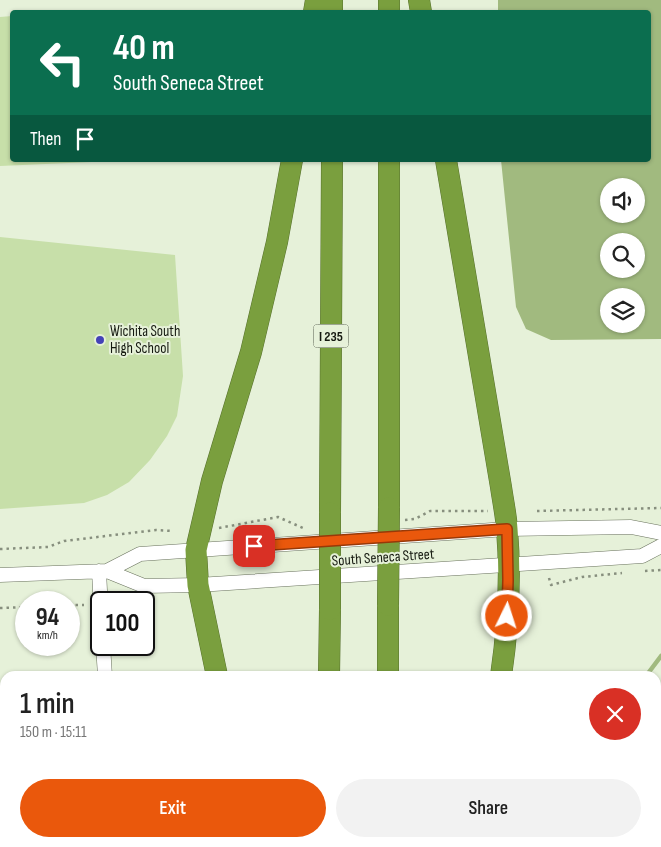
<!DOCTYPE html>
<html lang="en">
<head>
<meta charset="utf-8">
<style>
  body { margin:0; font-family:"Sofia Sans Condensed",sans-serif; background:#f2f2f2; color:#222; height:100vh; display:flex; flex-direction:column; font-size:19px; white-space:nowrap }
  * { box-sizing:border-box; margin:0 }
  p { font-size:16px; color:#767676 }
  .icon { flex:none; width:28px; height:28px; fill:none; stroke:currentColor; stroke-width:2; stroke-linecap:round; stroke-linejoin:round }
  .map { position:relative; flex:1; overflow:hidden }
  .drawer { position:absolute; left:0px; top:671px; width:661px; height:176px; display:flex; flex-direction:column; background:#fff; border-radius:15px 15px 0 0; box-shadow:0 1px 4px #0004 }
  .drawer>* { flex:none }
  .top-card { position:absolute; left:10px; top:10px; width:641px; height:152px; border-radius:5px; box-shadow:0 1px 4px #0004; background:#0b6e4f; color:#fff; overflow:hidden }
  .buttons { position:absolute; left:600px; top:178px; display:grid; gap:10px }
  .buttons a { display:grid; place-items:center; width:45px; height:45px; border-radius:50%; background:#fff; box-shadow:0 1px 4px #0004; font-size:25px }
  .speed { position:absolute; left:15px; top:591px; display:flex; gap:10px; font-size:25px; font-weight:700; text-align:center }
  .speed>* { display:grid; place-content:center; width:65px; height:65px; border-radius:50%; background:#fff; box-shadow:0 1px 4px #0004; line-height:1 }
  .speed small { font-size:12px; font-weight:400 }
  .speed .limit { border:2px solid #111; border-radius:8px; background:#fff; color:#111 }
  .pin { position:absolute; display:grid; place-items:center; width:42px; height:42px; color:#fff; margin:-21px; border-radius:10px; box-shadow:0 2px 8px #0006 }
  .me { position:absolute; width:55px; margin:-28px; rotate:4deg; stroke-linejoin:round; filter:drop-shadow(0 0 4px #0008) }
  .turn { display:flex; align-items:center; gap:18px; height:105px; padding:0 20px; font-size:22px }
  .turn .icon { width:65px; height:65px; stroke-width:2.5 }
  .turn b { display:block; font-size:35px; line-height:42px }
  .then { display:flex; align-items:center; height:48px; padding:0 20px; background:#0003; gap:10px; font-size:19px }
  .round { display:grid; place-items:center; flex:none; width:52px; height:52px; border-radius:26px; background:#f2f2f2 }
  .headline { display:flex; align-items:center; justify-content:space-between; height:85px; padding:0 20px }
  h1 { font-size:30px; font-weight:600; line-height:38px }
  .action { display:flex; gap:10px; margin-top:auto; padding:10px 20px }
  .action a { flex:1; height:58px; border-radius:30px; background:#ea580c; color:#fff; font-size:20px; font-weight:600; line-height:58px; text-align:center }
  .action a+a { background:#f2f2f2; color:#222 }
  .map>svg:first-child { display:block }
</style>
</head>
<body>
<div class="map">
<svg width="661" height="847" viewBox="0 0 661 847">
  <rect width="100%" height="100%" fill="#e6f1d9"/>
  <path fill="#c7dfa9" d="M 12,16 L 12,160 L 137,160 L 0,166 L 0,17 Z
    M 0,237 L 175,255 L 183,376 L 177,416 L 167,436 L 150,460 L 129,482 L 107,495 L 84,503 L 0,509 Z"/>
  <path fill="#a1ba7f" fill-rule="evenodd" d="M 498,0 L 661,0 L 661,339 L 551,340 L 526,329 L 516,307 L 501,160 L 649,160 L 649,12 L 498,12 ZM 609,186 L 636,186 L 636,214 L 609,214 ZM 609,241 L 636,241 L 636,269 L 609,269 ZM 609,296 L 636,296 L 636,324 L 609,324 Z"/>
  <g fill="none" stroke-linecap="round" stroke-linejoin="round">
    <path stroke="#a1ba7f" stroke-width="4.5" d="M 646,676 L 661,656
      M 583,847 L 584,842"/>
    <defs>
      <path id="minor" d="M 99,571 L 101,610
        M 107,571 L 144,586 L 198,585 L 642,556 L 661,546
        M 0,575 L 107,571 L 140,554 L 507,529 L 631,527 L 661,533
        M 103,645 L 105,676
        M 0,783 L 5,783
        M 106,847 L 106,842"/>
      <path id="highway" d="M 389,0 L 389,12
        M 419,0 L 421,12
        M 314,12 L 316,0
        M 332,12 L 332,0
        M 389,160 L 389,508
        M 446,160 L 501,487 C 503,501 506,515 507,529 C 511,577 508,628 501,676
        M 330,513 L 332,160
        M 217,676 L 198,585 L 196,550 L 212,481 L 251,352 L 277,242 L 292,160
        M 329,676 L 330,609
        M 388,676 L 388,605
        M 255,842 L 256,847
        M 327,847 L 327,842
        M 386,847 L 386,842
        M 461,847 L 463,842"/>
    </defs>
    <use href="#minor" stroke="#69725d" stroke-width="15"/>
    <use href="#highway" stroke="#57702e" stroke-width="22"/>
    <path stroke="#878f7e" stroke-width="2.5" stroke-dasharray="2.5 4" stroke-linecap="butt" d="M 537,511 L 661,508
      M 405,520 L 415,519 L 430,511 L 488,511
      M 219,528 L 278,517 L 303,528
      M 0,549 L 48,547 L 64,541 L 156,530 L 172,531
      M 645,571 L 661,570
      M 549,578 L 551,585 L 582,577 L 622,573
      M 69,605 L 84,605
      M 0,608 L 26,607"/>
    <use href="#minor" stroke="#fff" stroke-width="14"/>
    <use href="#highway" stroke="#7a9f3e" stroke-width="21"/>
    <defs>
      <path id="highway-bridge" d="M 388,605 L 389,508
        M 330,609 L 330,513"/>
    </defs>
    <use href="#highway-bridge" stroke="#57702e" stroke-width="22" stroke-linecap="butt"/>
    <use href="#highway-bridge" stroke="#7a9f3e" stroke-width="21"/>
  </g>
  <g fill="none" stroke-linecap="round" stroke-linejoin="round">
    <defs>
      <path id="route" d="M 254,546 L 507,529 L 508,580 L 507,616"/>
    </defs>
    <use href="#route" stroke="#983908" stroke-width="12"/>
    <use href="#route" stroke="#ea580c" stroke-width="9"/>
  </g>
  <circle fill="#4442b7" stroke="#e6f1d9" stroke-width="2" cx="100" cy="340" r="5"/>
  <g text-anchor="middle" stroke-width="4" stroke-linejoin="round" paint-order="stroke">
    <rect fill="#e6f1d9" stroke="#545a4c" stroke-width="1" x="313.5" y="324.5" width="35" height="23" rx="4"/>
    <g font-size="14" font-weight="bold" fill="#151910">
      <text x="331" y="341">I 235</text>
    </g>
    <g font-size="15" fill="#151910" stroke="#e6f1d9" text-anchor="start">
      <text x="110" y="336">Wichita South<tspan x="110" dy="17">High School</tspan></text>
    </g>
    <g font-size="15" fill="#151910" stroke="#e6f1d9">
      <text transform="translate(383 557) rotate(-4)" y="5">South Seneca Street</text>
    </g>
  </g>
</svg>
<div class="buttons">
<a><svg class="icon" aria-label="sound" viewBox="0 0 24 24"><path d="M4 9h4l5-4v14l-5-4H4zM17 9q2 3 0 6"/></svg></a>
<a><svg class="icon" aria-label="search" viewBox="0 0 24 24"><circle cx="10" cy="10" r="6"/><path d="M15 15l6 6"/></svg></a>
<a><svg class="icon" aria-label="layers" viewBox="0 0 24 24"><path d="M12 4l9 5-9 5-9-5zM3 14l9 5 9-5"/></svg></a>
</div>
<div class="speed"><div>94<small>km/h</small></div><div class="limit">100</div></div>
<div class="pin" style="left:254px;top:546px;background:#d93025"><svg class="icon" aria-label="arrive" viewBox="0 0 24 24"><path d="M6 21V4h12l-3 4 3 4H6"/></svg></div>
<svg class="me" style="left:507px;top:616px" viewBox="-20 -20 40 40"><circle r="17" fill="#ea580c" stroke="#fff" stroke-width="3"/><path d="M0-11L8 9 0 5-8 9z" fill="#fff"/></svg>
<div class="top-card">
<div class="turn"><svg class="icon" aria-label="left" viewBox="0 0 24 24"><path d="M17 20v-9H6M10 6l-5 5 5 5"/></svg><div><b>40 m</b>South Seneca Street</div></div>
<div class="then">Then<svg class="icon" aria-label="arrive" viewBox="0 0 24 24"><path d="M6 21V4h12l-3 4 3 4H6"/></svg></div>
</div>
<section class="drawer">
<div class="headline"><div><h1>1 min</h1><p>150 m · 15:11</p></div><a class="round" style="background:#d93025;color:#fff"><svg class="icon" aria-label="close" viewBox="0 0 24 24"><path d="M6 6l12 12M18 6L6 18"/></svg></a></div>
<div class="action"><a>Exit</a><a>Share</a></div>
</section>
</div>
</body>
</html>
